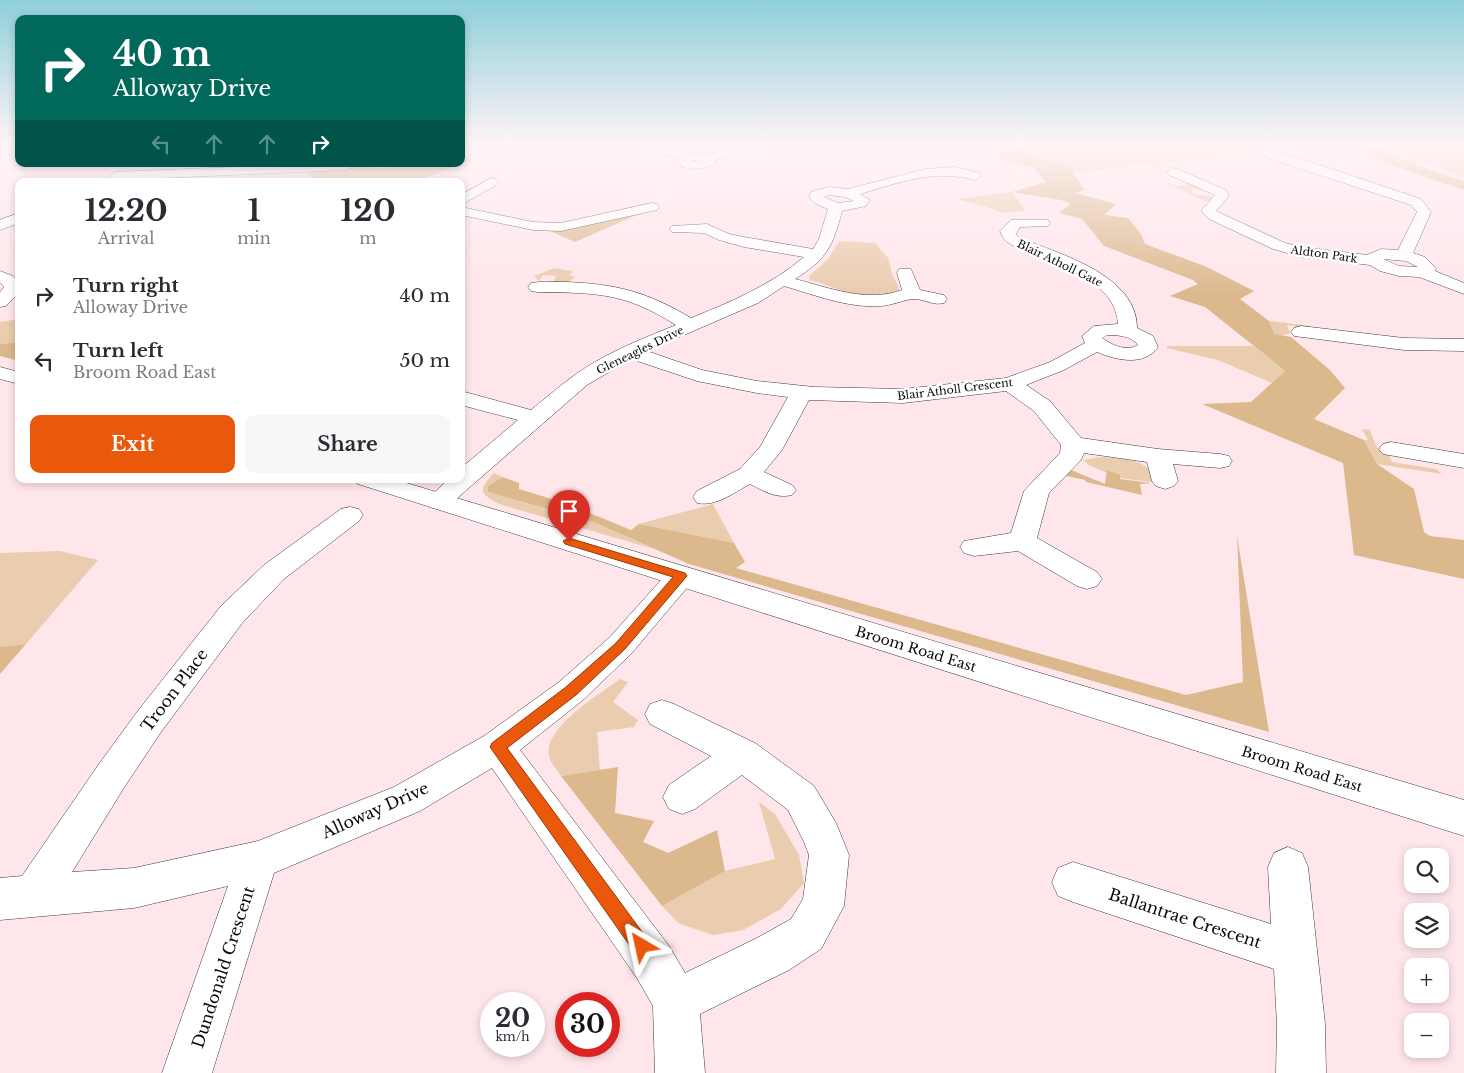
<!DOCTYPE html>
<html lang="en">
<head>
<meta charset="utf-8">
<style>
  body { margin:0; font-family:"Libre Baskerville",serif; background:#f7f7f7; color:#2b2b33; height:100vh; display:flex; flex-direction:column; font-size:19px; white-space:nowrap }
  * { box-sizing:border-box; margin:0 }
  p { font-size:16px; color:#7c7c81 }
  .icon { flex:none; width:28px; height:28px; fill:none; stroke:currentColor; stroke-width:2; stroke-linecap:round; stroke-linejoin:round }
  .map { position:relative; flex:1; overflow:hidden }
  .sheet { position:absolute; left:15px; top:178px; width:450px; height:305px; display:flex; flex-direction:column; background:#fff; border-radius:10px; box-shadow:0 2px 8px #0003 }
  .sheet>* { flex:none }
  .banner { position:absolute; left:15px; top:15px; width:450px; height:152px; border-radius:10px; box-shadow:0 2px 8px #0003; background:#00695c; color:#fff; overflow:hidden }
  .buttons { position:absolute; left:1404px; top:848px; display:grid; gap:10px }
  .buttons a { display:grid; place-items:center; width:45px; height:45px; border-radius:10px; background:#fff; box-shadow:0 2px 8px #0003; font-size:25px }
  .speed { position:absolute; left:480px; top:992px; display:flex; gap:10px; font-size:25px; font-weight:700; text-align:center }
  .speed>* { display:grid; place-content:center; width:65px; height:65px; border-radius:50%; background:#fff; box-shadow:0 2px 8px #0003; line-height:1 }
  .speed small { font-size:12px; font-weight:400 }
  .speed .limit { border:8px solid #d22; background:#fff; color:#111 }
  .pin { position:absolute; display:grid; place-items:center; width:42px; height:42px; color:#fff; margin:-51px -21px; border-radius:50% 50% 50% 0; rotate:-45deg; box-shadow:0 0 5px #0007 }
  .pin .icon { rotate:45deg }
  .me { position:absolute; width:55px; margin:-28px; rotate:324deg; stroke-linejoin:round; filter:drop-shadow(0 0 4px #0008) }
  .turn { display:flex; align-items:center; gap:18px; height:105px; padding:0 15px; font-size:22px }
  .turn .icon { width:65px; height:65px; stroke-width:2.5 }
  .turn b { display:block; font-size:35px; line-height:42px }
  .lanes { display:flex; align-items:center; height:48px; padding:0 15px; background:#0003; justify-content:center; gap:25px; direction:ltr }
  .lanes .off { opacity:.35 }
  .eta { display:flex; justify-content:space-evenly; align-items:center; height:85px; text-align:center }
  .eta b { font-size:30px; font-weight:700; line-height:35px }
  .action { display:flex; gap:10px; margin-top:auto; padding:10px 15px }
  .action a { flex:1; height:58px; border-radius:10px; background:#ea580c; color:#fff; font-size:20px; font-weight:700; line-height:58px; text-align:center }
  .action a+a { background:#f7f7f7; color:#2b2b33 }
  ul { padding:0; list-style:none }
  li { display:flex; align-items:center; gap:15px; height:65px; padding:0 15px }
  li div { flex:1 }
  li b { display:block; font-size:19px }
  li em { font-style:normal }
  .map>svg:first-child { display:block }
</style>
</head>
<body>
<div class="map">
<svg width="1464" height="1073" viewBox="0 0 1464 1073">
  <rect width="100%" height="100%" fill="#ffe6eb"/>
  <path fill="#eaccaf" d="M 1016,144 L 1301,144 L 1255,149 L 1239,148 L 1244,151 L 1221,154 L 1215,158 L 1157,163 L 1170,169 L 1151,164 L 1167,172 L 1157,170 L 1159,169 L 1146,164 L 1073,173 L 1071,167 L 1031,156 Z
    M 1382,144 L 1464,144 L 1464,177 Z
    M 1162,181 L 1177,186 L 1194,184 L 1210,191 L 1192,189 L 1193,194 L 1211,196 L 1213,202 L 1204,201 Z
    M 1012,192 L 1026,211 L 1000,213 L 994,209 L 957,199 Z
    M 839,241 L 875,243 L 889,259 L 892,275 L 898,285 L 899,293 C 891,294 883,298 875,298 C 852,298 832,285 810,280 L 809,276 L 828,259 Z
    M 554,268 L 573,271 L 570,275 L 575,277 L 569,282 L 552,285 L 556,276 L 543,275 L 539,281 L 534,276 Z
    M 19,319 L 19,342 L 0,344 L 0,322 Z
    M 1269,321 L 1311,326 L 1311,328 L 1287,325 L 1290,333 L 1282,336 L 1274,335 Z
    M 1167,346 L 1253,346 L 1285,371 L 1272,383 L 1218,360 L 1167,348 Z
    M 1362,429 L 1370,430 L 1377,448 L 1386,449 L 1392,462 L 1436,469 L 1442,474 L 1377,464 L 1364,440 L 1368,440 Z
    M 1100,457 C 1125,459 1147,457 1158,483 L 1120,478 L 1107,471 L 1107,473 L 1089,465 L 1084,460 Z
    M 494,473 L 503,477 L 488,487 L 488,492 L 591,521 L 654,549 L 502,505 C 481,495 476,491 494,473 Z
    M 713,504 L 734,543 L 639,524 Z
    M 60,551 L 98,560 L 26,644 L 0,647 L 0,553 Z
    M 620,679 L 628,682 L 613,702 L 638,720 L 634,727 L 597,732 L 600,770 L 561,776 C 558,771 550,763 549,756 C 543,728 601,693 620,679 Z
    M 759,802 L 775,814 L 799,855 L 804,883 L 781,909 L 743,930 L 713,935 L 678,923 L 662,906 L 725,871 L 775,859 Z"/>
  <path fill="#dcb98d" d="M 993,144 L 1016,144 L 1031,156 L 1072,167 L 1073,173 L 1085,190 L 1076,193 L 1116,204 L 1104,215 L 1128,218 L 1141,234 L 1145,244 L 1207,267 L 1254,291 L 1240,299 L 1269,321 L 1274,334 L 1291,337 L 1330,370 L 1345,388 L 1314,419 L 1364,440 L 1377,464 L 1414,489 L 1424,532 L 1430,536 L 1464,540 L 1464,579 L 1354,555 L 1343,463 L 1202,404 L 1251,402 L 1285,371 L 1205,307 L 1170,296 L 1198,284 L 1193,280 L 1104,246 L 1082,219 L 1059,213 L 1070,204 L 1061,200 L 1012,192 L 1046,182 L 1034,168 L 1004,161 Z
    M 1338,144 L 1366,144 L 1376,147 L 1435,172 L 1464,181 L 1464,190 L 1396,167 Z
    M 461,159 L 472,160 L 420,180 L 407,181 L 316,181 L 305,170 L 342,167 L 389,168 L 397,164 L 461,164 Z
    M 654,210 L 639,214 L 575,242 L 550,231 L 534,227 Z
    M 19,342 L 19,361 L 0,356 L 0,344 Z
    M 1071,470 L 1105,484 L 1107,470 L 1120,475 L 1120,479 L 1151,483 L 1140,484 L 1142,495 L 1086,482 L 1085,480 L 1063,475 Z
    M 503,477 L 519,483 L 519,489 L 568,504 L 631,530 L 639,524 L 734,543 L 745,562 L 736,568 L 1186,695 L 1243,682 L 1237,536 L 1269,732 L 689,564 L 591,521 L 488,492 L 488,486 Z
    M 26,644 L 0,674 L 0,647 Z
    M 618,767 L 615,813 L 654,821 L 643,842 L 668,853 L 717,830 L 725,871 L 662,906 L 561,776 Z"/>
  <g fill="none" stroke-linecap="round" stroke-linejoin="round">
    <defs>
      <path id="minor" d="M 634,144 C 660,143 685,157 711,154 C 718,153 726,149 733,148 C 751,144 770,143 788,144 L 782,147 L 735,154 L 716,160 L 715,164 C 703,170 685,172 675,161 L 678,158 L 636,146 ZM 694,160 L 702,160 L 691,161 Z
        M 1269,150 L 1299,158 L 1421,199 L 1431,212 L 1413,253 L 1425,257 L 1436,268 L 1435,271 L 1464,283 L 1464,294 L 1419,277 L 1399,276 L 1380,271 L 1370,265 L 1302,257 L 1273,249 L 1209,219 L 1201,211 L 1215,195 L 1169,175 L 1167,172 L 1173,168 L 1177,169 L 1226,190 L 1229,196 L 1216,211 L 1285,243 L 1302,247 L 1367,255 L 1381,249 L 1398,250 L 1417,212 L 1411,205 L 1265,157 L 1263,154 L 1265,151 ZM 1383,259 L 1406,261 L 1418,267 L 1399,266 Z
        M 311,164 L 351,164 L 352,166 L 346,170 L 115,180 L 109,176 L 115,172 Z
        M 955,167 L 980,173 L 981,176 L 975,180 C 933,169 901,182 860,194 L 870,200 L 866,206 L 842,211 C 833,246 827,259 795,279 C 830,288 867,303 902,290 L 897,273 L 899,269 L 911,269 L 920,290 L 944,295 L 947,299 L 944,303 C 933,306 925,299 914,299 C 906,299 890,306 880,306 C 847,308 815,295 784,286 L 758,303 L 647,351 L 702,370 L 757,381 L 814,387 L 903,389 L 1006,378 L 1050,362 L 1085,343 L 1082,336 L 1094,326 L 1118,324 C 1114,262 1008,263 1000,231 L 1011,220 L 1048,220 L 1050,223 L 1048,226 L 1020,227 L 1016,234 L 1020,238 C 1060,254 1137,275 1137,328 L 1153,336 L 1158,347 C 1144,367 1116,360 1097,352 L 1064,370 L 1026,385 L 1050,401 L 1081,438 L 1158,449 L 1220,454 L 1229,456 L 1232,461 L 1229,466 L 1220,468 L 1173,464 L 1178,481 L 1174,486 L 1165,489 L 1156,486 L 1152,481 L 1147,462 L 1084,453 L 1081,460 L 1049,493 L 1037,538 L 1097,572 L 1102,579 L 1097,586 L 1087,589 L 1077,586 L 1018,551 L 974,556 L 964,553 L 960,547 L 964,541 L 1011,533 L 1024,491 L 1060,453 L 1061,445 L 1034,411 L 1006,391 L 903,403 L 809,400 L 782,450 L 764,472 L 792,485 L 796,490 L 792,495 C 776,499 764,491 750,484 C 733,493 716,507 697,503 L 693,497 L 697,491 L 740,469 L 760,447 L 788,397 L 757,393 L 697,381 L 631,359 L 587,385 L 447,507 L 438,509 L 429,507 L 425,501 L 449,479 L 461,479 L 461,468 L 518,420 L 461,405 L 461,391 L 531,410 C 552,393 572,375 595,362 C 621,347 649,336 676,325 C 624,292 596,293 537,292 L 531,291 L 528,287 L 531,283 C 542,281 554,282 566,282 C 617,284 647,292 691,318 C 731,302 771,285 804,257 L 744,247 L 719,240 L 704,233 L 672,232 L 669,229 L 672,226 L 707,224 L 729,234 L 744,237 L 813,249 L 819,239 L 828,209 L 816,204 L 809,197 L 811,192 L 828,187 L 848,189 L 926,169 ZM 829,195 L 845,197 L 854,201 L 838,203 L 824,197 ZM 1107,335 C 1118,335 1132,336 1138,345 C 1126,352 1112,345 1102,338 Z
        M 491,178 L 496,179 L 498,182 L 496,185 L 461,205 L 461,195 Z
        M 652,203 L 657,204 L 659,207 L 657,210 L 561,231 L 533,230 L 461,215 L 461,207 L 533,222 L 561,223 Z
        M 19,213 L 19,223 L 0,230 L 0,220 Z
        M 0,271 L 13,276 L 19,282 L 19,292 L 6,306 L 0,307 L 0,292 L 4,287 L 0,283 Z
        M 1301,326 L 1404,338 L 1464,339 L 1464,351 L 1404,350 L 1294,336 L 1291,332 L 1294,328 Z
        M 1391,442 L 1464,454 L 1464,468 L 1383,454 L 1379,449 L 1383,444 Z
        M 350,507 L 359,509 L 363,515 L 359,521 L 284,579 L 243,622 L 161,732 L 125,786 L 72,872 L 134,868 L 258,841 L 394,787 L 484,736 L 559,682 L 609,638 L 671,569 L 681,566 L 691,569 L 696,576 L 691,583 L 631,654 L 583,700 L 520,750 L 669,946 L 685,973 L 757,938 L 791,919 L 803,899 L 809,855 L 804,842 L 788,810 L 742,775 L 695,809 L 682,814 L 669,809 L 663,797 L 669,785 L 711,756 L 650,724 L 645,714 L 650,704 L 662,700 L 674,704 L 755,743 L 814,786 L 836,823 L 849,855 L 844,906 L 821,949 L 789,970 L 700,1014 L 705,1073 L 655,1073 L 653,1006 L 637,978 L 492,768 L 420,811 L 274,873 L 212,1073 L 162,1073 L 228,886 L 134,908 L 0,920 L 0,878 L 22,876 L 99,764 L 137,712 L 221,606 L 264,565 L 341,509 Z
        M 1288,847 L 1302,853 L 1308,867 L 1325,1024 L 1326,1073 L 1276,1073 L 1277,1024 L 1274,969 L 1073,902 L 1058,896 L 1052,882 L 1058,868 L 1073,862 L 1271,924 L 1268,867 L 1274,853 Z"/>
      <path id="tertiary" d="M 0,367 L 19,372 L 19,384 L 0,379 Z
        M 354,479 L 393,479 L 1464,800 L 1464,836 L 358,484 Z"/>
    </defs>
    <use href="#minor" stroke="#3c3c3c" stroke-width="1"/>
    <use href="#tertiary" stroke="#3c3c3c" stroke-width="1"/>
    <use href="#minor" fill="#fff" fill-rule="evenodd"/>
    <use href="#tertiary" fill="#fff" fill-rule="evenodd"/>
  </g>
  <linearGradient id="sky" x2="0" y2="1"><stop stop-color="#8ed0db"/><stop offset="0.49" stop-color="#fff4f6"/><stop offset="1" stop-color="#fff4f6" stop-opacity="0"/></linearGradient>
  <rect width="1464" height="294" fill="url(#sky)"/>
  <path fill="#ea580c" stroke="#983908" d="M 569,538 L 685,573 L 687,576 L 625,649 L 576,695 L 507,748 L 648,940 L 651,946 L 648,953 L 642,956 L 635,953 L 490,747 L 492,743 L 566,687 L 616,643 L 673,577 L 565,544 L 563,541 Z"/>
  <g text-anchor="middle" stroke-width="5" stroke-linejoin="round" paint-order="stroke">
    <g font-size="11" fill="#090909" stroke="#fff">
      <text transform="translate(1324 254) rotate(8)" y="4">Aldton Park</text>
      <text transform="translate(1060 263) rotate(26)" y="4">Blair Atholl Gate</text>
      <text transform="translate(640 350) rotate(-26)" y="4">Gleneagles Drive</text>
      <text transform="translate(955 389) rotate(-7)" y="4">Blair Atholl Crescent</text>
    </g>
    <g font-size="14" fill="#090909" stroke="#fff">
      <text transform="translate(916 649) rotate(17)" y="5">Broom Road East</text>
      <text transform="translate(1302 769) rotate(17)" y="5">Broom Road East</text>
    </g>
    <g font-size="16" fill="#090909" stroke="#fff">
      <text transform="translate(174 690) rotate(-53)" y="6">Troon Place</text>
      <text transform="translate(375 810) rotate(-24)" y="6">Alloway Drive</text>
      <text transform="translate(1185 918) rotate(18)" y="6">Ballantrae Crescent</text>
      <text transform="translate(223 967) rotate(-72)" y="6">Dundonald Crescent</text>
    </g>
  </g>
</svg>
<div class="buttons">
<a><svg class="icon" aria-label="search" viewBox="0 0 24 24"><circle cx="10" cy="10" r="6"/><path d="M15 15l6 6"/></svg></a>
<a><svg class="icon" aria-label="layers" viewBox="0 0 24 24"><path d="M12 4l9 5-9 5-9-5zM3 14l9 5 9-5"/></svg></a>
<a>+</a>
<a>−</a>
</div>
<div class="speed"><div>20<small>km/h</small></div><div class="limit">30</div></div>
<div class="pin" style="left:569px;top:541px;background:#d93025"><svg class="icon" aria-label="arrive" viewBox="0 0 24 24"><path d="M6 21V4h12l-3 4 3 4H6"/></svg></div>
<svg class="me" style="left:642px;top:946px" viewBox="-20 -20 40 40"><path d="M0-17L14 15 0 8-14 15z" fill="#ea580c" stroke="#fff" stroke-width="4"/></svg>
<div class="banner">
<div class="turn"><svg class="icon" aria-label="right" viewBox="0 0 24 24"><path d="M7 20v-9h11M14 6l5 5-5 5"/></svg><div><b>40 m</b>Alloway Drive</div></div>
<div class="lanes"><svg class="icon off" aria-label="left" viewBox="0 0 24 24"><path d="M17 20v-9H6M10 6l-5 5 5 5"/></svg><svg class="icon off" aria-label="ahead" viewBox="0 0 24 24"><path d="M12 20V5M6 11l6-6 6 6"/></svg><svg class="icon off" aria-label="ahead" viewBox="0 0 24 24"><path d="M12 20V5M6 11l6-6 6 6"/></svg><svg class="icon" aria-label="right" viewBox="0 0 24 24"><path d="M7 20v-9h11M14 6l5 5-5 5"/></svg></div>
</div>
<section class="sheet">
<div class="eta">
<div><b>12:20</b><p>Arrival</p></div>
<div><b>1</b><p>min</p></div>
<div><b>120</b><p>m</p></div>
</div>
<ul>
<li><svg class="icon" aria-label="right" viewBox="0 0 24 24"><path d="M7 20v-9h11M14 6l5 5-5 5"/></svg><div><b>Turn right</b><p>Alloway Drive</p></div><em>40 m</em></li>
<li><svg class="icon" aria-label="left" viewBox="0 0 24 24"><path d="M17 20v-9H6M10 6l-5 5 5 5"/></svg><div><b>Turn left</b><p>Broom Road East</p></div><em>50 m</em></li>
</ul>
<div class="action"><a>Exit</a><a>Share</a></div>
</section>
</div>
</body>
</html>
